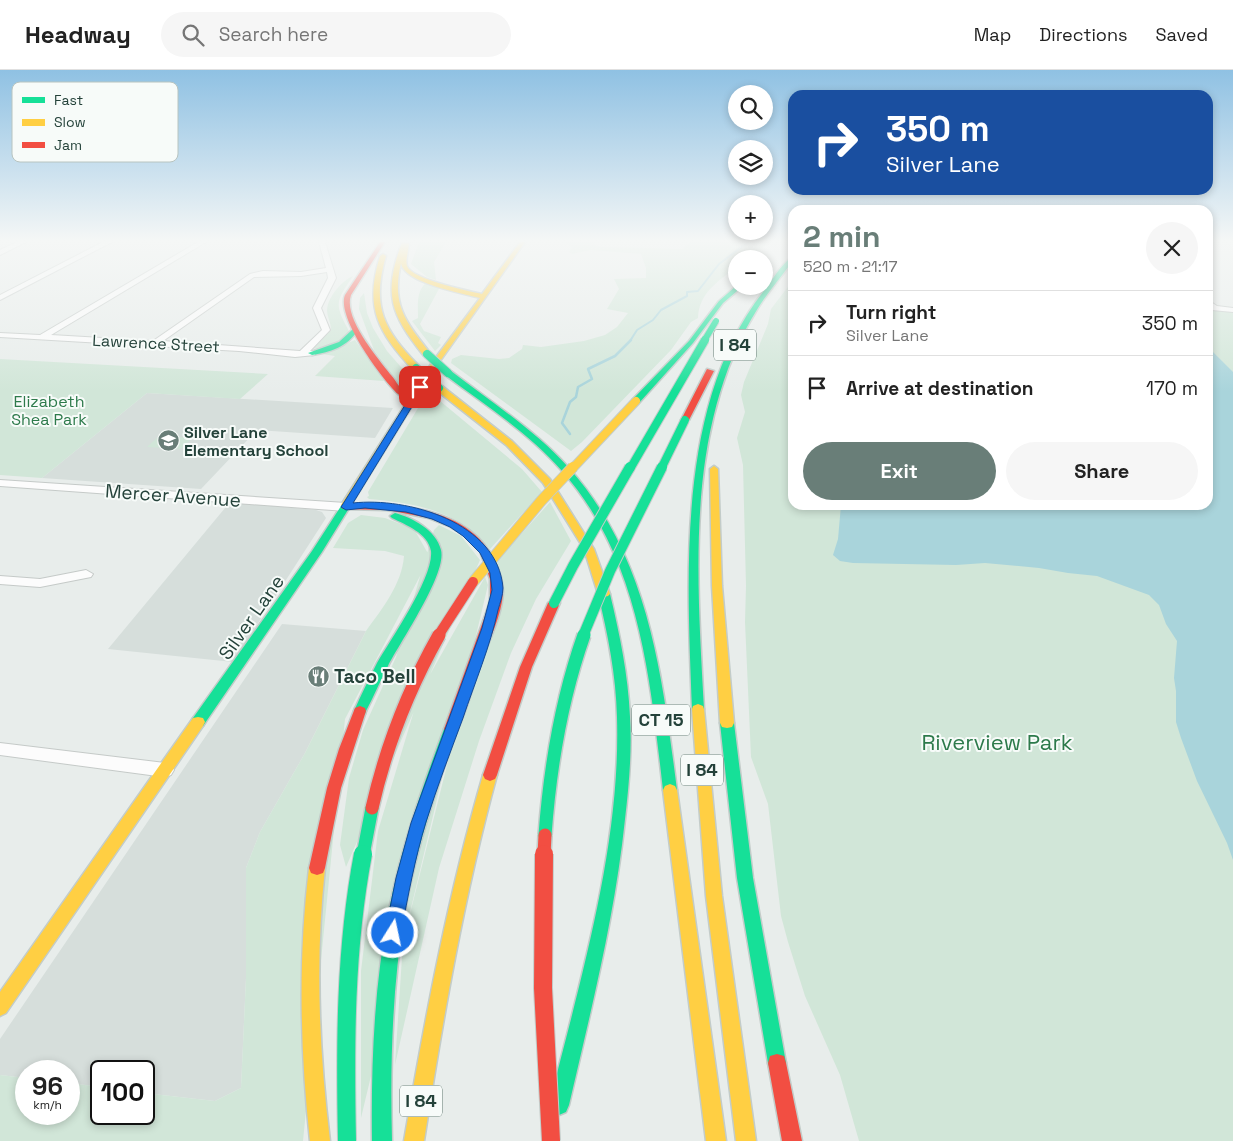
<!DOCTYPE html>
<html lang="en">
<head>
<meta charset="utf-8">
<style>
  body { margin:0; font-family:"Space Grotesk",sans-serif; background:#f6f6f6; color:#222; height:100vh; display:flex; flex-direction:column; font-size:19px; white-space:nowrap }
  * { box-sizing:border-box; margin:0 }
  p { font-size:16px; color:#767676 }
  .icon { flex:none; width:28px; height:28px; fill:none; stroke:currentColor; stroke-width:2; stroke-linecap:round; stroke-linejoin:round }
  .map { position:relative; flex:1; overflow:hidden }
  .side { position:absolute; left:788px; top:135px; width:425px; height:305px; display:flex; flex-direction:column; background:#fff; border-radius:15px; box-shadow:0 2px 8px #0003 }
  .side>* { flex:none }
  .banner { position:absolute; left:788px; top:20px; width:425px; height:105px; border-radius:15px; box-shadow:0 2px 8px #0003; background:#1a4fa0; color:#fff; overflow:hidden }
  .tools { position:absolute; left:728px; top:15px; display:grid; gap:10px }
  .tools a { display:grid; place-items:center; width:45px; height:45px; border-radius:50%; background:#fff; box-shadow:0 2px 8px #0003; font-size:25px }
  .speed { position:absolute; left:15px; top:990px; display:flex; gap:10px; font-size:25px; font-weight:700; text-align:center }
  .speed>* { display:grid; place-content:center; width:65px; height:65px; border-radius:50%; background:#fff; box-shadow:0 2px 8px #0003; line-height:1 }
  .speed small { font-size:12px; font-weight:400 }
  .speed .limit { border:2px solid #111; border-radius:8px; background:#fff; color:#111 }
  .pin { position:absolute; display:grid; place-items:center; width:42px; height:42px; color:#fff; margin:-21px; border-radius:10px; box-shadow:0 2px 8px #0006 }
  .me { position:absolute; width:55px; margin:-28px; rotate:10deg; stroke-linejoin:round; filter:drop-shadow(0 0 4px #0008) }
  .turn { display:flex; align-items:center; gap:18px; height:105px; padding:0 15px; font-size:22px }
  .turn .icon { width:65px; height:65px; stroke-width:2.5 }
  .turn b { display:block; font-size:35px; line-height:42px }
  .round { display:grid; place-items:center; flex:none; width:52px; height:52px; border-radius:26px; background:#f6f6f6 }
  .summary { display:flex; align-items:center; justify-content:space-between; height:85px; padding:0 15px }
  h1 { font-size:30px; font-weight:700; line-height:38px; color:#697e78 }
  .cta { display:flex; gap:10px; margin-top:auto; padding:10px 15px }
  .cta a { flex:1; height:58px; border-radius:30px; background:#697e78; color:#fff; font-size:20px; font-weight:700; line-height:58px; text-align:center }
  .cta a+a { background:#f6f6f6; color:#222 }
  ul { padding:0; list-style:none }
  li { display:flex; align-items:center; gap:15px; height:65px; padding:0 15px; border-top:1px solid #e0e0e0 }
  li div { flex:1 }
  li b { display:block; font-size:19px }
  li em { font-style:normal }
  header { display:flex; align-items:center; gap:30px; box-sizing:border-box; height:70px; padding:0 25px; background:#fff; border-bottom:1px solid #e0e0e0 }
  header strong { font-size:24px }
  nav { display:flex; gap:28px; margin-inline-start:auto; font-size:18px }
  .search { width:350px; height:45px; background:#f6f6f6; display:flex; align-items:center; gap:12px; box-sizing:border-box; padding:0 18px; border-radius:28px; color:#767676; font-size:19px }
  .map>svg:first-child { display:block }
</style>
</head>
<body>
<header>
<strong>Headway</strong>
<div class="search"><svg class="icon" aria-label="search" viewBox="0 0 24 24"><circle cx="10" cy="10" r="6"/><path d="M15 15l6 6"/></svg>Search here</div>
<nav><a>Map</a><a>Directions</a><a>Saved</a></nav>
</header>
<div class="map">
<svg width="1233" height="1071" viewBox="0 0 1233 1071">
  <rect width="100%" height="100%" fill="#e8edeb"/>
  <path fill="#d6dedb" d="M 147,323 L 393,338 L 375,368 L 257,360 L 201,419 L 42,408 Z
    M 230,432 L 316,440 L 322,442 L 326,448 L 233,592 L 108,579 Z
    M 282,554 L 366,561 L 305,683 L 260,762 L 246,798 L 246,908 L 241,1018 L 215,1031 L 144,1023 L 144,1001 L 101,1001 L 101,1017 L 69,1013 L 69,1001 L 26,1001 L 26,1008 L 0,1005 L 0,969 Z"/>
  <path fill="#d1e6d8" d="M 419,172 L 446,172 L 434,192 L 436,210 L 427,207 L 411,194 Z
    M 567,172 L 594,172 L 596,176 L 604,177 L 682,179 L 691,172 L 769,172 L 749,189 L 736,189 L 736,198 C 718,211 699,223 698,248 L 691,252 L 671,280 L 582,372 L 571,381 L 451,293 L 452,289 L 461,285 L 499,289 L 509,288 L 522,279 L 523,275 L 541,277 L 584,271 L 605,265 L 617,257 L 628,243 L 607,239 L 619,219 L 614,209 L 646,208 L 646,198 L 641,184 L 591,180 L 572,184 L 569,182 L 572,177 L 567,174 Z
    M 353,206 C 335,233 334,233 350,263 L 341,272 L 313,279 L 331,260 C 331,253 327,246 327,240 C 328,226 342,211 353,206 Z
    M 426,213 L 440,217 L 420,254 L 424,261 L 441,267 L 438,273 L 441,275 L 435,281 L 412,251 L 418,248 C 418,236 416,221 426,213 Z
    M 792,213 L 792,435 L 1208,435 L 1208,238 L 1233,241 L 1233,1071 L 859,1071 L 840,1005 L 805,926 L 788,872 L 781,846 L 768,734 L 751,687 L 745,552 L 746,516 L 743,395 L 737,368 L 745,342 L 741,325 L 744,312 L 768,254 L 771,239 L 787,218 Z
    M 364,223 L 367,243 L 373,258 L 387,281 L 415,313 L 411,319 L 402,319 L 374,280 L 359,239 L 360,228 Z
    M 355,270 L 384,311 L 315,306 L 335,286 L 322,284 Z
    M 0,289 L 268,304 L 240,329 L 147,323 L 42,408 L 0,405 Z
    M 427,323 L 434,326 L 522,399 L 542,422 L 490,479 C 460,441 415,433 369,429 L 367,427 L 369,426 L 368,422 Z
    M 159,366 L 192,368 L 181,379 L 147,377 Z
    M 550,432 L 571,471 L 536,529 L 511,583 L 479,671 L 439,798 L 395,995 L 403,872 L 498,490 Z
    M 361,445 L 385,448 L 414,459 L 430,487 L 345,649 L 303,1071 L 0,1071 L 0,1005 L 26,1008 L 26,1044 L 69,1044 L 69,1013 L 101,1017 L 101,1044 L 144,1044 L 144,1023 L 215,1031 L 241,1018 L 246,908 L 246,798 L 260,762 L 305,683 L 366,561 C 382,539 402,514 404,486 L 385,481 L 333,478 L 348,453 Z
    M 439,455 L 461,466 L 480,490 L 346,797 L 340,775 L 349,708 L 363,660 L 396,587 L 434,460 Z
    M 485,507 L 488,515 L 361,1048 L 361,901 L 378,761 L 419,624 Z"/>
  <path fill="#a9d4db" d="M 1208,277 L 1233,302 L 1233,790 L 1227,773 L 1197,711 L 1181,668 L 1176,652 L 1176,621 L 1174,608 L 1177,571 L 1166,554 L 1159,535 L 1149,525 L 1097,506 L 1068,503 L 1039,498 L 985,493 L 956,495 L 853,493 L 840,491 L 833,485 L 838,469 L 841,435 L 1208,435 Z"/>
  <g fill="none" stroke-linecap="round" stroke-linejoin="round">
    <path stroke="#a9d4db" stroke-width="2" d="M 630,271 L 637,260 L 653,250 L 661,240 L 687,226 L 687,222 L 698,221 L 719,194 L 748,172"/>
    <path stroke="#a9d4db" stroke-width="2.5" d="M 570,364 L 562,353 L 570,332 L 576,327 L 578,317 L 592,309 L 588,299 L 615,286 L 631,270"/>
    <defs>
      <path id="street" d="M 17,172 L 26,172 L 0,185 L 0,180 Z
        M 103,172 L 112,172 L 0,230 L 0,225 Z
        M 198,172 L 206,172 L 51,265 L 153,271 L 250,204 L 263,201 L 301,202 L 326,198 L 319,172 L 325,172 L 336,208 L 321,238 L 330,260 L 310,281 L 315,281 L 315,285 L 295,287 L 239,281 L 0,267 L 0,263 L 40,265 ZM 327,202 L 328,208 L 313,238 L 322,260 L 300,281 L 163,271 L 254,207 L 301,206 Z
        M 1208,230 L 1217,236 L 1233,238 L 1233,242 L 1212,240 L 1208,236 Z
        M 0,410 L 346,433 L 352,437 L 346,441 L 0,416 Z
        M 86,500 L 93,504 L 91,507 L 40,517 L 0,514 L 0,506 L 40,509 Z
        M 0,673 L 165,693 L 171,695 L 174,700 L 171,705 L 165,707 L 0,685 Z"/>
      <path id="fast" d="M 792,187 L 792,192 C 781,207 768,222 758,238 C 684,356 697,506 704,639 L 703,642 L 693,642 L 692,639 C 687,505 676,334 763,222 C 772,211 781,194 792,187 Z
        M 736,216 L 743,216 L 723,233 L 693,273 L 639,333 L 633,333 L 633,329 L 689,271 L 719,231 Z
        M 353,259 L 358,260 C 347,277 331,282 312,285 L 308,283 L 339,272 Z
        M 445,301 L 451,301 C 491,332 535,360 569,398 C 649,488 662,604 677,720 L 675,724 L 670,726 L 665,724 L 663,720 C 650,608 640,489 562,401 C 529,363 485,335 445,305 Z
        M 346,432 L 351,435 L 322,482 L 203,656 L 198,657 L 193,656 L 191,652 L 193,648 L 312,481 L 343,433 Z
        M 395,443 C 413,448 436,460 441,480 C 447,504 400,572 388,596 C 380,611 374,626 366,641 L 365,644 L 360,646 L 355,644 L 354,641 C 361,625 369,609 377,593 C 391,569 434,507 431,481 C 428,463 406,455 392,448 L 390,446 Z
        M 604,521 L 610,524 C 620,566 628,604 630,647 C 632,681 629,715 625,749 C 615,846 591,940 569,1035 L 566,1042 L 559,1045 L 552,1042 L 549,1035 C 580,911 621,776 617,647 C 616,605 608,565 598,524 Z
        M 727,648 L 732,649 L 734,653 L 753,808 L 786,993 L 784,1000 L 777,1002 L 770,1000 L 768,993 L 737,808 L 720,653 L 722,649 Z
        M 451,654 L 456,655 L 458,659 C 436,718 416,779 405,841 C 392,917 390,994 392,1071 L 372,1071 C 371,994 374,916 389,840 C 401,778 422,718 444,659 L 446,655 Z"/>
      <path id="slow" d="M 402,172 L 409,173 C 409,180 405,189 407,196 C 411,209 468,221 482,224 L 520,172 L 525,172 L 438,294 L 351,435 L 346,438 L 341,435 L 431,294 L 480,228 C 462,223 404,213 401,193 C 391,235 406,252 431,284 L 424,286 C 390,244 383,224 402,172 Z
        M 383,184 L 386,186 C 371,237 384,260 419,296 L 419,300 L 413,300 C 378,262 364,238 380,186 Z
        M 436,316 L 442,316 L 512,371 L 550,409 L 594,479 L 610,524 L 608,526 L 604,527 L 598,524 L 584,479 L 543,413 L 506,375 L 436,320 Z
        M 714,396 L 718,399 L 722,516 L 734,653 L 732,657 L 727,658 L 722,657 L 720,653 L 712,516 L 710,399 Z
        M 698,634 L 703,636 L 704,639 L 722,826 L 756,1071 L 736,1071 L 706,826 L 692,639 L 693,636 Z
        M 198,647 L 203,648 L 205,652 L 203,656 L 6,943 L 0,946 L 0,922 L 193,648 Z
        M 490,699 L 495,701 L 497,705 C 464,825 443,948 424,1071 L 404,1071 C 425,948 448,825 483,705 L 485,701 Z
        M 670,714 L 675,716 L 677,720 L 726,1071 L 706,1071 L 663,720 L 665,716 Z
        M 317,791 L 323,793 L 325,798 C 315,890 319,980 330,1071 L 310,1071 C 300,979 298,890 309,798 L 311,793 Z"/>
      <path id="jam" d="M 380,172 L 385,172 L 351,225 C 343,248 377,287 390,304 C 395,309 399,318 405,322 C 408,325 413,326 416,327 L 416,331 C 410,331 402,328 398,324 C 382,309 336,247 345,225 Z
        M 707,299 L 714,301 L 689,350 L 682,352 L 681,350 Z
        M 346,434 C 396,433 469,437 494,490 C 499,500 503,511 503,522 C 502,546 489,569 482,591 C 473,614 467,641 456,663 L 451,664 L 446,663 L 444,659 L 490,532 L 490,509 L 480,481 L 467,467 L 449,456 L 429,448 L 387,440 L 343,439 L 341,437 L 343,435 Z
        M 554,529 L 560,533 L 532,597 L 497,705 L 495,709 L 490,711 L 485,709 L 483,705 L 520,597 L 548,533 Z
        M 360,636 L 365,638 L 366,641 L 341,718 L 325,798 L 323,803 L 317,805 L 311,803 L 309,798 L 327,718 L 339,679 L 355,638 Z
        M 777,984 L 784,986 L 786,993 L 802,1071 L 782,1071 L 768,993 L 770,986 Z"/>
    </defs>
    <use href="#street" stroke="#c5cac8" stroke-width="2"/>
    <use href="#fast" stroke="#c3ccc9" stroke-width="3"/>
    <use href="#slow" stroke="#c3ccc9" stroke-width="3"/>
    <use href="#jam" stroke="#c3ccc9" stroke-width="3"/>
    <use href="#street" fill="#fcfcfc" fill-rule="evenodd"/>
    <use href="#fast" fill="#16e098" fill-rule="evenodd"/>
    <use href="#slow" fill="#ffcf43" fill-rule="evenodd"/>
    <use href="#jam" fill="#f24e42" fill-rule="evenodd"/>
    <defs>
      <path id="fast-bridge-far4" d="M 704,271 L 716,251"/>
      <path id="fast-bridge-far3" d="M 427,284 L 448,303
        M 416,298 L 439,318
        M 630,399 L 705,270
        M 661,399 L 685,350"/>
      <path id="fast-bridge-far2" d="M 554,533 L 573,496 L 630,397
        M 583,566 L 610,501 L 662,397"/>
      <path id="fast-bridge-far1" d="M 545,765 C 550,697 561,630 584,565
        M 363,785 L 372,738"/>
      <path id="fast-bridge" d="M 347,1071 C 345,975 345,879 363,784"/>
      <path id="slow-bridge-far1" d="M 572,399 L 636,331"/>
      <path id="slow-bridge" d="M 473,512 L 541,431 L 573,397"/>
      <path id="jam-bridge-far2" d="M 438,566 L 473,512"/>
      <path id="jam-bridge-far1" d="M 372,738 C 386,676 408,620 439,565
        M 544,785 L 545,765"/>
      <path id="jam-bridge" d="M 544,784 L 543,918 L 551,1071"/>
    </defs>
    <use href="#fast-bridge-far4" stroke="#c3ccc9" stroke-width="8" stroke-linecap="butt"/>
    <use href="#fast-bridge-far3" stroke="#c3ccc9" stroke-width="10" stroke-linecap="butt"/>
    <use href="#fast-bridge-far2" stroke="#c3ccc9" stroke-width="12" stroke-linecap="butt"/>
    <use href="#fast-bridge-far1" stroke="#c3ccc9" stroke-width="16" stroke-linecap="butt"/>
    <use href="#fast-bridge" stroke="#c3ccc9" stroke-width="20" stroke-linecap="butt"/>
    <use href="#slow-bridge-far1" stroke="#c3ccc9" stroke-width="10" stroke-linecap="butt"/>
    <use href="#slow-bridge" stroke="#c3ccc9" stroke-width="12" stroke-linecap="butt"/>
    <use href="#jam-bridge-far2" stroke="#c3ccc9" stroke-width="12" stroke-linecap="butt"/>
    <use href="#jam-bridge-far1" stroke="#c3ccc9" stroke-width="16" stroke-linecap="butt"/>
    <use href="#jam-bridge" stroke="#c3ccc9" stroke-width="20" stroke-linecap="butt"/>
    <use href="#fast-bridge-far4" stroke="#16e098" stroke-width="6"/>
    <use href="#fast-bridge-far3" stroke="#16e098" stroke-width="8"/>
    <use href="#fast-bridge-far2" stroke="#16e098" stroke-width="10"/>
    <use href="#fast-bridge-far1" stroke="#16e098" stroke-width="13"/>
    <use href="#fast-bridge" stroke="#16e098" stroke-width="18"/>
    <use href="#slow-bridge-far1" stroke="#ffcf43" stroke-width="8"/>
    <use href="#slow-bridge" stroke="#ffcf43" stroke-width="10"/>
    <use href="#jam-bridge-far2" stroke="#f24e42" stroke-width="10"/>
    <use href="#jam-bridge-far1" stroke="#f24e42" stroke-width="13"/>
    <use href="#jam-bridge" stroke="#f24e42" stroke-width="18"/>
  </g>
  <linearGradient id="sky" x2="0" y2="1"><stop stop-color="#8fc1e3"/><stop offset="0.53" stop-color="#f5f7f6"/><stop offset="1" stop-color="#f5f7f6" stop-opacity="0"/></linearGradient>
  <rect width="1233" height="322" fill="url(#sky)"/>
  <path fill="#1a73e8" stroke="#114b97" d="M 417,316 L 424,317 L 353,433 C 407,427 498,452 503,518 C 503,525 500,533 498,540 C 490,577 475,612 463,648 C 450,683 437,717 426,752 C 415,788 408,826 401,863 L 399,869 L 393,871 L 387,869 L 385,863 L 396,808 L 411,753 L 482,558 L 492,520 L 490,503 L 480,483 L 463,466 L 450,457 L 432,449 L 406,442 L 365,438 L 346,440 L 341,437 Z"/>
  <defs>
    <symbol id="school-disc" viewBox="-11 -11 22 22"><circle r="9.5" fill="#697e78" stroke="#f7fbf9"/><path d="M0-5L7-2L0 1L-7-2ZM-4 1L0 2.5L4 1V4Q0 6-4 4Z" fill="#fff"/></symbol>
    <symbol id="restaurant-disc" viewBox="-11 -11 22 22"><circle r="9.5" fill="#697e78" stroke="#f7fbf9"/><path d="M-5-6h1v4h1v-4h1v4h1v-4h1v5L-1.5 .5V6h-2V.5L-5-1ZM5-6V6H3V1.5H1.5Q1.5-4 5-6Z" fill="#fff"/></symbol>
  </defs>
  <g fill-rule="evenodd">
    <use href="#school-disc" x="156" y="358" width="25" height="25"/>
    <use href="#restaurant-disc" x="306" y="594" width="25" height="25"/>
  </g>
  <g text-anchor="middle" stroke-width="4" stroke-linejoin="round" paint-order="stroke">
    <g font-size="16" fill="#24423a" stroke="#f7fbf9">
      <text transform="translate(156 273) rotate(3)" y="6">Lawrence Street</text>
    </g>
    <g font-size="16" fill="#2d7a4b" stroke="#f7fbf9">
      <text x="49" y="337">Elizabeth<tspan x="49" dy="18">Shea Park</tspan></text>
    </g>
    <g font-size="16" font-weight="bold" fill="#24423a" stroke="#f7fbf9" text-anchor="start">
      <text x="184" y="368">Silver Lane<tspan x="184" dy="18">Elementary School</tspan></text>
    </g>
    <g fill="#f7fbf9" stroke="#637a73" stroke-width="1">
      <rect x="714" y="259.5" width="42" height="31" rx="4"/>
      <rect x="632" y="634.5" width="58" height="31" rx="4"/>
      <rect x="681" y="684.5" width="42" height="31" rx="4"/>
      <rect x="400" y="1015.5" width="42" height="31" rx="4"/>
    </g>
    <g font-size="18" font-weight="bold" fill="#24423a">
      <text x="735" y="281">I 84</text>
      <text x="661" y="656">CT 15</text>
      <text x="702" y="706">I 84</text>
      <text x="421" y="1037">I 84</text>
    </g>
    <g font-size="19" fill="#24423a" stroke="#f7fbf9">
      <text transform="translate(173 425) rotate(4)" y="7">Mercer Avenue</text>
      <text transform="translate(251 547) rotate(-55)" y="7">Silver Lane</text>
    </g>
    <g font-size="19" font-weight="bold" fill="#24423a" stroke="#f7fbf9" text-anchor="start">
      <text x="334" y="613">Taco Bell</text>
    </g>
    <g font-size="22" fill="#2d7a4b" stroke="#f7fbf9">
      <text x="997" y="680">Riverview Park</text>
    </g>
  </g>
  <rect x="12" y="12" width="166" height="80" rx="8" fill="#f7fbf9" stroke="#b8c4c0" stroke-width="1"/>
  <rect x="22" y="27" width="23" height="6" fill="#16e098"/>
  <rect x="22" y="49" width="23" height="7" fill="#ffcf43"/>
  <rect x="22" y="72" width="23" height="6" fill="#f24e42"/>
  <g font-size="14" fill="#24423a">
    <text x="54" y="35">Fast</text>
    <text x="54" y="57">Slow</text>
    <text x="54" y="80">Jam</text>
  </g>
</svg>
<div class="tools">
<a><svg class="icon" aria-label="search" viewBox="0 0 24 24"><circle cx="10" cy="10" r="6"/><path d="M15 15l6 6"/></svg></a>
<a><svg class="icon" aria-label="layers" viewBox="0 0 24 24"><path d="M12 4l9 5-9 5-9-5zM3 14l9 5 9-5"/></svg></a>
<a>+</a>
<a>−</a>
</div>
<div class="speed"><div>96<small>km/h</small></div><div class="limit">100</div></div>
<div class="pin" style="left:420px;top:317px;background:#d93025"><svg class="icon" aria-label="arrive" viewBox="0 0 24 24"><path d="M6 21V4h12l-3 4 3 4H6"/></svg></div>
<svg class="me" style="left:393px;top:863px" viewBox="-20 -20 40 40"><circle r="17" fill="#1a73e8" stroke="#fff" stroke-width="3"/><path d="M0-11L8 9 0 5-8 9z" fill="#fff"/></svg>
<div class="banner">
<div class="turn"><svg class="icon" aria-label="right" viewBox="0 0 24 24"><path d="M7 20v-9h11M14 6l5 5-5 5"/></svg><div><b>350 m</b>Silver Lane</div></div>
</div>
<section class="side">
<div class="summary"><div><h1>2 min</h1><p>520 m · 21:17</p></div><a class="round"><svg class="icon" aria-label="close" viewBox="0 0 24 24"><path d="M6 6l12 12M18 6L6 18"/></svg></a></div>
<ul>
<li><svg class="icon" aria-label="right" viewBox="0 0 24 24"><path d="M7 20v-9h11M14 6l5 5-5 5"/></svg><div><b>Turn right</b><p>Silver Lane</p></div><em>350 m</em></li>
<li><svg class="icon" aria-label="arrive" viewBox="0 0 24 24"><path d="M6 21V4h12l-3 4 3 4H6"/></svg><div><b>Arrive at destination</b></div><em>170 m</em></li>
</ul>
<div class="cta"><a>Exit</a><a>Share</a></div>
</section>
</div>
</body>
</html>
